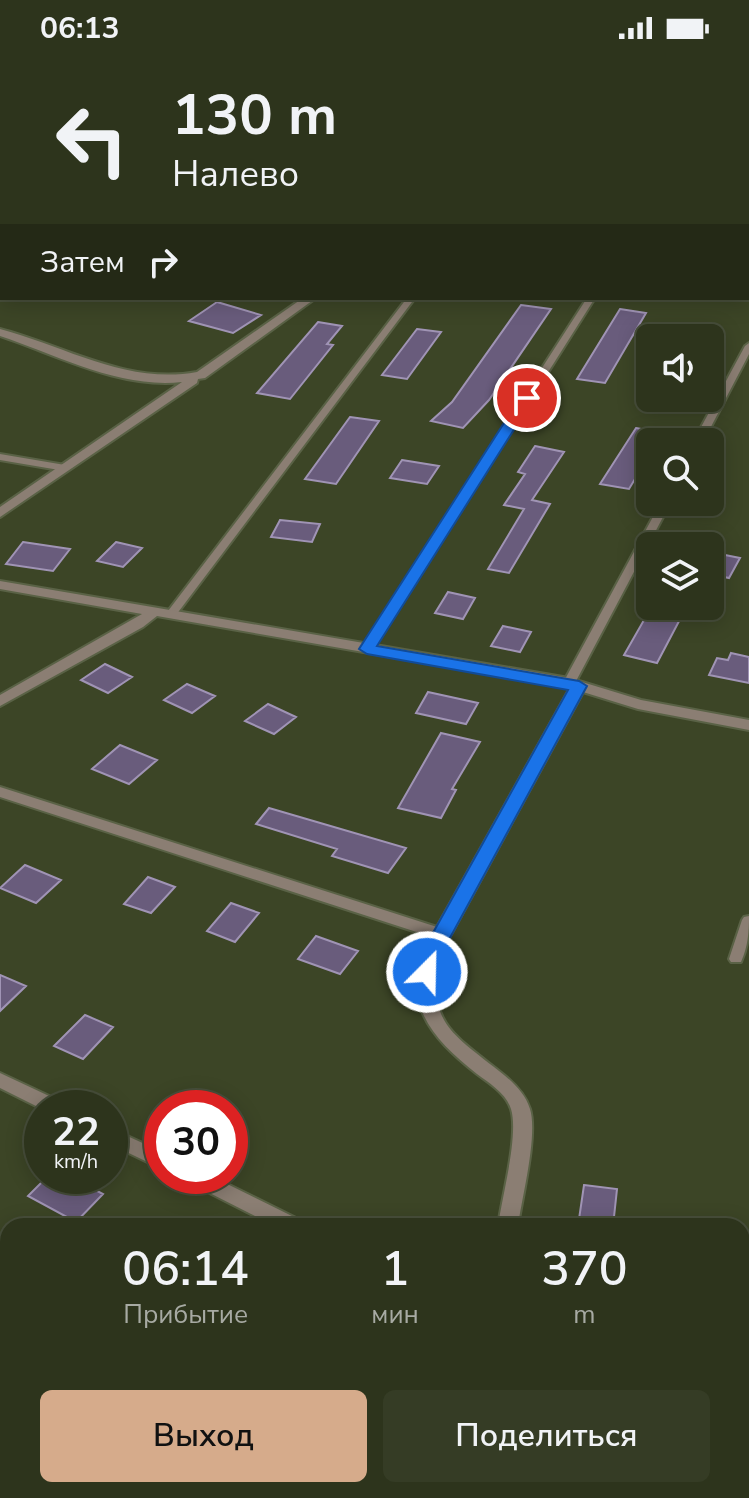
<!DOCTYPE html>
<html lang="ru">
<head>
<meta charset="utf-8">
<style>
  body { margin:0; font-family:"Nunito Sans",sans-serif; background:#353c25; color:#f1f3f6; height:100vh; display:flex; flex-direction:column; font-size:30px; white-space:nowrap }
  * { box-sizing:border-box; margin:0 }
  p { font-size:26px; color:#a7aaa3 }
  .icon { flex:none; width:44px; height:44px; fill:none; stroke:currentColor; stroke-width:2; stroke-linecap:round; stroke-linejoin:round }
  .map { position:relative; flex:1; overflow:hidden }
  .panel { position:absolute; left:0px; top:1162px; width:750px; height:280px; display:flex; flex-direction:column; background:#2d341c; border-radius:24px 24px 0 0; box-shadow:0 4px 20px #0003,0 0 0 2px #484f3b }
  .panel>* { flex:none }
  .banner { position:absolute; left:0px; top:0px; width:750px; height:244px; box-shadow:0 4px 20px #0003,0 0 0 2px #484f3b; background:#2d341c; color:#f1f3f6; overflow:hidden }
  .fabs { position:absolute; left:636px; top:268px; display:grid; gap:16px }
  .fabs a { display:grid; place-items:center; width:88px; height:88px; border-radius:12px; background:#2d341c; box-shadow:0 4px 20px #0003,0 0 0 2px #484f3b; font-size:40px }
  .speed { position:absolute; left:24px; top:1034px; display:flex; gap:16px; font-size:40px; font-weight:700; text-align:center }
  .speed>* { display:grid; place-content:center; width:104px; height:104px; border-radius:50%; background:#2d341c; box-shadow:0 4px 20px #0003,0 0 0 2px #484f3b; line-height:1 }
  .speed small { font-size:20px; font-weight:400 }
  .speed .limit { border:12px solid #d22; background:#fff; color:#111 }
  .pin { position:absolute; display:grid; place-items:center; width:68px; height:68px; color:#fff; margin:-34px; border:4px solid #fff; border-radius:50%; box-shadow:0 2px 8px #0007 }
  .me { position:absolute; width:88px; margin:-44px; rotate:23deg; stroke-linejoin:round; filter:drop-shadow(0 0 6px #0008) }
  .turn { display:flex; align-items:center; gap:28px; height:168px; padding:0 40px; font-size:36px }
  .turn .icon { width:104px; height:104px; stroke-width:2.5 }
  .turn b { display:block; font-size:56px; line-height:68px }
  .then { display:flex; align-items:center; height:76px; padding:0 40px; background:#0003; gap:16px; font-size:30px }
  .eta { display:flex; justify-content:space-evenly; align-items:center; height:136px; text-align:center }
  .eta b { font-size:48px; font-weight:600; line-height:56px }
  .action { display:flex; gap:16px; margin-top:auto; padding:16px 40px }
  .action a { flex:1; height:92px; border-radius:12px; background:#d6ab8b; color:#111; font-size:32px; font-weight:600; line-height:92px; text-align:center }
  .action a+a { background:#353c25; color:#f1f3f6 }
  .status { display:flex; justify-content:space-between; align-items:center; height:56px; padding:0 40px; background:#2d341c; direction:ltr }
  .status svg { height:22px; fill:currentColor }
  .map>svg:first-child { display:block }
</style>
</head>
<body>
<div class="status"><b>06:13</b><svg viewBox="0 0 49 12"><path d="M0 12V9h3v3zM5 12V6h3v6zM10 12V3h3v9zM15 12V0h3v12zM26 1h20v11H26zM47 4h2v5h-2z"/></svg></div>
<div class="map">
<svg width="749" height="1442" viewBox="0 0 749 1442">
  <rect width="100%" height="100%" fill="#3c4526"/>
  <path fill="#695c7c" stroke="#a094b5" stroke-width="2" d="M 217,246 L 261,259 L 233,277 L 189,265 Z
    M 521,249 L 551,253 L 489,344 L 463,372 L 431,365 L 452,346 Z
    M 620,253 L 646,257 L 605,327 L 577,323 Z
    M 318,266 L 342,270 L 327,288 L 333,289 L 290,343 L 257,337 Z
    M 417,273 L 441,276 L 407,323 L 382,319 Z
    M 350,361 L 379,365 L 336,428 L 305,423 Z
    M 636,372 L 662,377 L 656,386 L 650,386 L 650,398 L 629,433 L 600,428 Z
    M 535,390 L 564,396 L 532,444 L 550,448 L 509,517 L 488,513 L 524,453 L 504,449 L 525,418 L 518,416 Z
    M 402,404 L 439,410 L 427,428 L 390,422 Z
    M 280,464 L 320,468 L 312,486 L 271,481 Z
    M 23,486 L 70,493 L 53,515 L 6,508 Z
    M 116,486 L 142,492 L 123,511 L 97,505 Z
    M 710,496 L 740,502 L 729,522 L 710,518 Z
    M 448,536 L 475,542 L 463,563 L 435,557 Z
    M 652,550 L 687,550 L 657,607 L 624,599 Z
    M 503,570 L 531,576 L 520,596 L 491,590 Z
    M 731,597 L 749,601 L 749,627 L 709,619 L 717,602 L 728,604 Z
    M 105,608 L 132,621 L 108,637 L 81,624 Z
    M 187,628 L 215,640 L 192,657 L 164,644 Z
    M 428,636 L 478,647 L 466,668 L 416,657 Z
    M 268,648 L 296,661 L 274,678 L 245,665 Z
    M 441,677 L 480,686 L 452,733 L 456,734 L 441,762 L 398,752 Z
    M 120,689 L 157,704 L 129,728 L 92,713 Z
    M 269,752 L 406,792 L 388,817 L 332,800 L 337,793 L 256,768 Z
    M 25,809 L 61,824 L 36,847 L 0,832 Z
    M 148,821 L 175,831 L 151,857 L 124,848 Z
    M 231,847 L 259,857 L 235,886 L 207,875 Z
    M 316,880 L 358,895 L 340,918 L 298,903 Z
    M 0,919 L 26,930 L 0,955 Z
    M 85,959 L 113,971 L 83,1003 L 54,990 Z
    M 48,1120 L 69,1120 L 103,1138 L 76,1166 L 28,1140 Z
    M 584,1129 L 617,1133 L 613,1170 L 578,1170 Z"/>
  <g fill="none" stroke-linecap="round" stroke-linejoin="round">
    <defs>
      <path id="service" d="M 0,86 L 2,86 L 2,91 L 0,91 Z
        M 407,242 L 415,242 L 176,559 L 168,559 L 167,557 L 168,555 Z
        M 587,242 L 595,242 L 373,593 L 371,595 L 363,595 L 361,593 Z
        M 749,287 L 749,298 L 703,386 L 693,386 L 745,290 Z
        M 0,398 L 65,409 L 70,412 L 65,415 L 0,404 Z
        M 661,446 L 671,446 L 575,627 L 573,629 L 565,629 L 563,627 Z
        M 749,860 C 749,877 748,890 741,906 L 731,906 L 729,903 L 742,864 L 744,861 Z"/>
      <path id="minor" d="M 694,0 L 711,0 L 712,2 L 695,2 Z
        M 748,220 L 749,220 L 749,226 L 748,226 Z
        M 303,242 L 316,242 L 205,322 L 198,323 L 197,327 L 0,461 L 0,451 L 182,326 C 120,333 57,299 0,280 L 0,273 C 65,290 127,329 197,316 Z
        M 0,525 L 569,622 L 641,644 L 749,664 L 749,674 L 638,653 L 583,636 L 443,893 C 425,964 447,974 499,1015 C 512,1025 525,1037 530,1053 C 538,1079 522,1141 518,1170 L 498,1170 C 502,1141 519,1079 511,1053 C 506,1037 489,1027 477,1018 C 429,980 397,943 432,881 L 0,741 L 0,731 L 437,871 L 570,632 L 157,560 L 143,571 L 0,650 L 0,639 L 142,558 L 0,533 Z
        M 0,1017 L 64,1047 L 67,1052 L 42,1053 L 0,1032 Z
        M 110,1072 L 162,1096 L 162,1113 L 110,1088 Z
        M 183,1120 L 211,1120 L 300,1164 L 303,1170 L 275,1170 L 186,1125 Z
        M 463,1434 L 485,1434 L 484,1442 L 460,1442 Z"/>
    </defs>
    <use href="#service" stroke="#5a6246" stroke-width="4"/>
    <use href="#minor" stroke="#5a6246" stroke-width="4"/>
    <use href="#service" fill="#8b7e73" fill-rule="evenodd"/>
    <use href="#minor" fill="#8b7e73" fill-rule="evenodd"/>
  </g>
  <path fill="#1a73e8" stroke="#114b97" stroke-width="2" d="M 527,338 L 534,342 L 377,590 L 579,625 L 587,630 L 444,893 L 437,916 L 427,923 L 417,916 L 424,893 L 568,634 L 367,598 L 359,593 L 520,342 Z"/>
</svg>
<div class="fabs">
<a><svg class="icon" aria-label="sound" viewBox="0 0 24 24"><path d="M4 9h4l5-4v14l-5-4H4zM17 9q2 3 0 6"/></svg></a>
<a><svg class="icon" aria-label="search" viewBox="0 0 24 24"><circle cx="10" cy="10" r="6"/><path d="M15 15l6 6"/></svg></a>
<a><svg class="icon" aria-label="layers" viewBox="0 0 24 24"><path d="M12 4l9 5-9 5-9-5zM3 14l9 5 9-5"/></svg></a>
</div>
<div class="speed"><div>22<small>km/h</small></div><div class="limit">30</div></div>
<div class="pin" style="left:527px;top:342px;background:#d93025"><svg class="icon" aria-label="arrive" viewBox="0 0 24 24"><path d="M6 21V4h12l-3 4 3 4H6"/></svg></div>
<svg class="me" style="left:427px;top:916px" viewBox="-20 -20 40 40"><circle r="17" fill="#1a73e8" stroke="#fff" stroke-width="3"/><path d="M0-11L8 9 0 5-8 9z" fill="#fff"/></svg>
<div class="banner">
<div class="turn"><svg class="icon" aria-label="left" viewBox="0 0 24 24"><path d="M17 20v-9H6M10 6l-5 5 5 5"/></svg><div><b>130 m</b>Налево</div></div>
<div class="then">Затем<svg class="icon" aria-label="right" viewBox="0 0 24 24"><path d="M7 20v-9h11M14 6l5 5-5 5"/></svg></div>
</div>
<section class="panel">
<div class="eta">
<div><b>06:14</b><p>Прибытие</p></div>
<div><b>1</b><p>мин</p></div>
<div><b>370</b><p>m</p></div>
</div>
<div class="action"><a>Выход</a><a>Поделиться</a></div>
</section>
</div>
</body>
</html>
